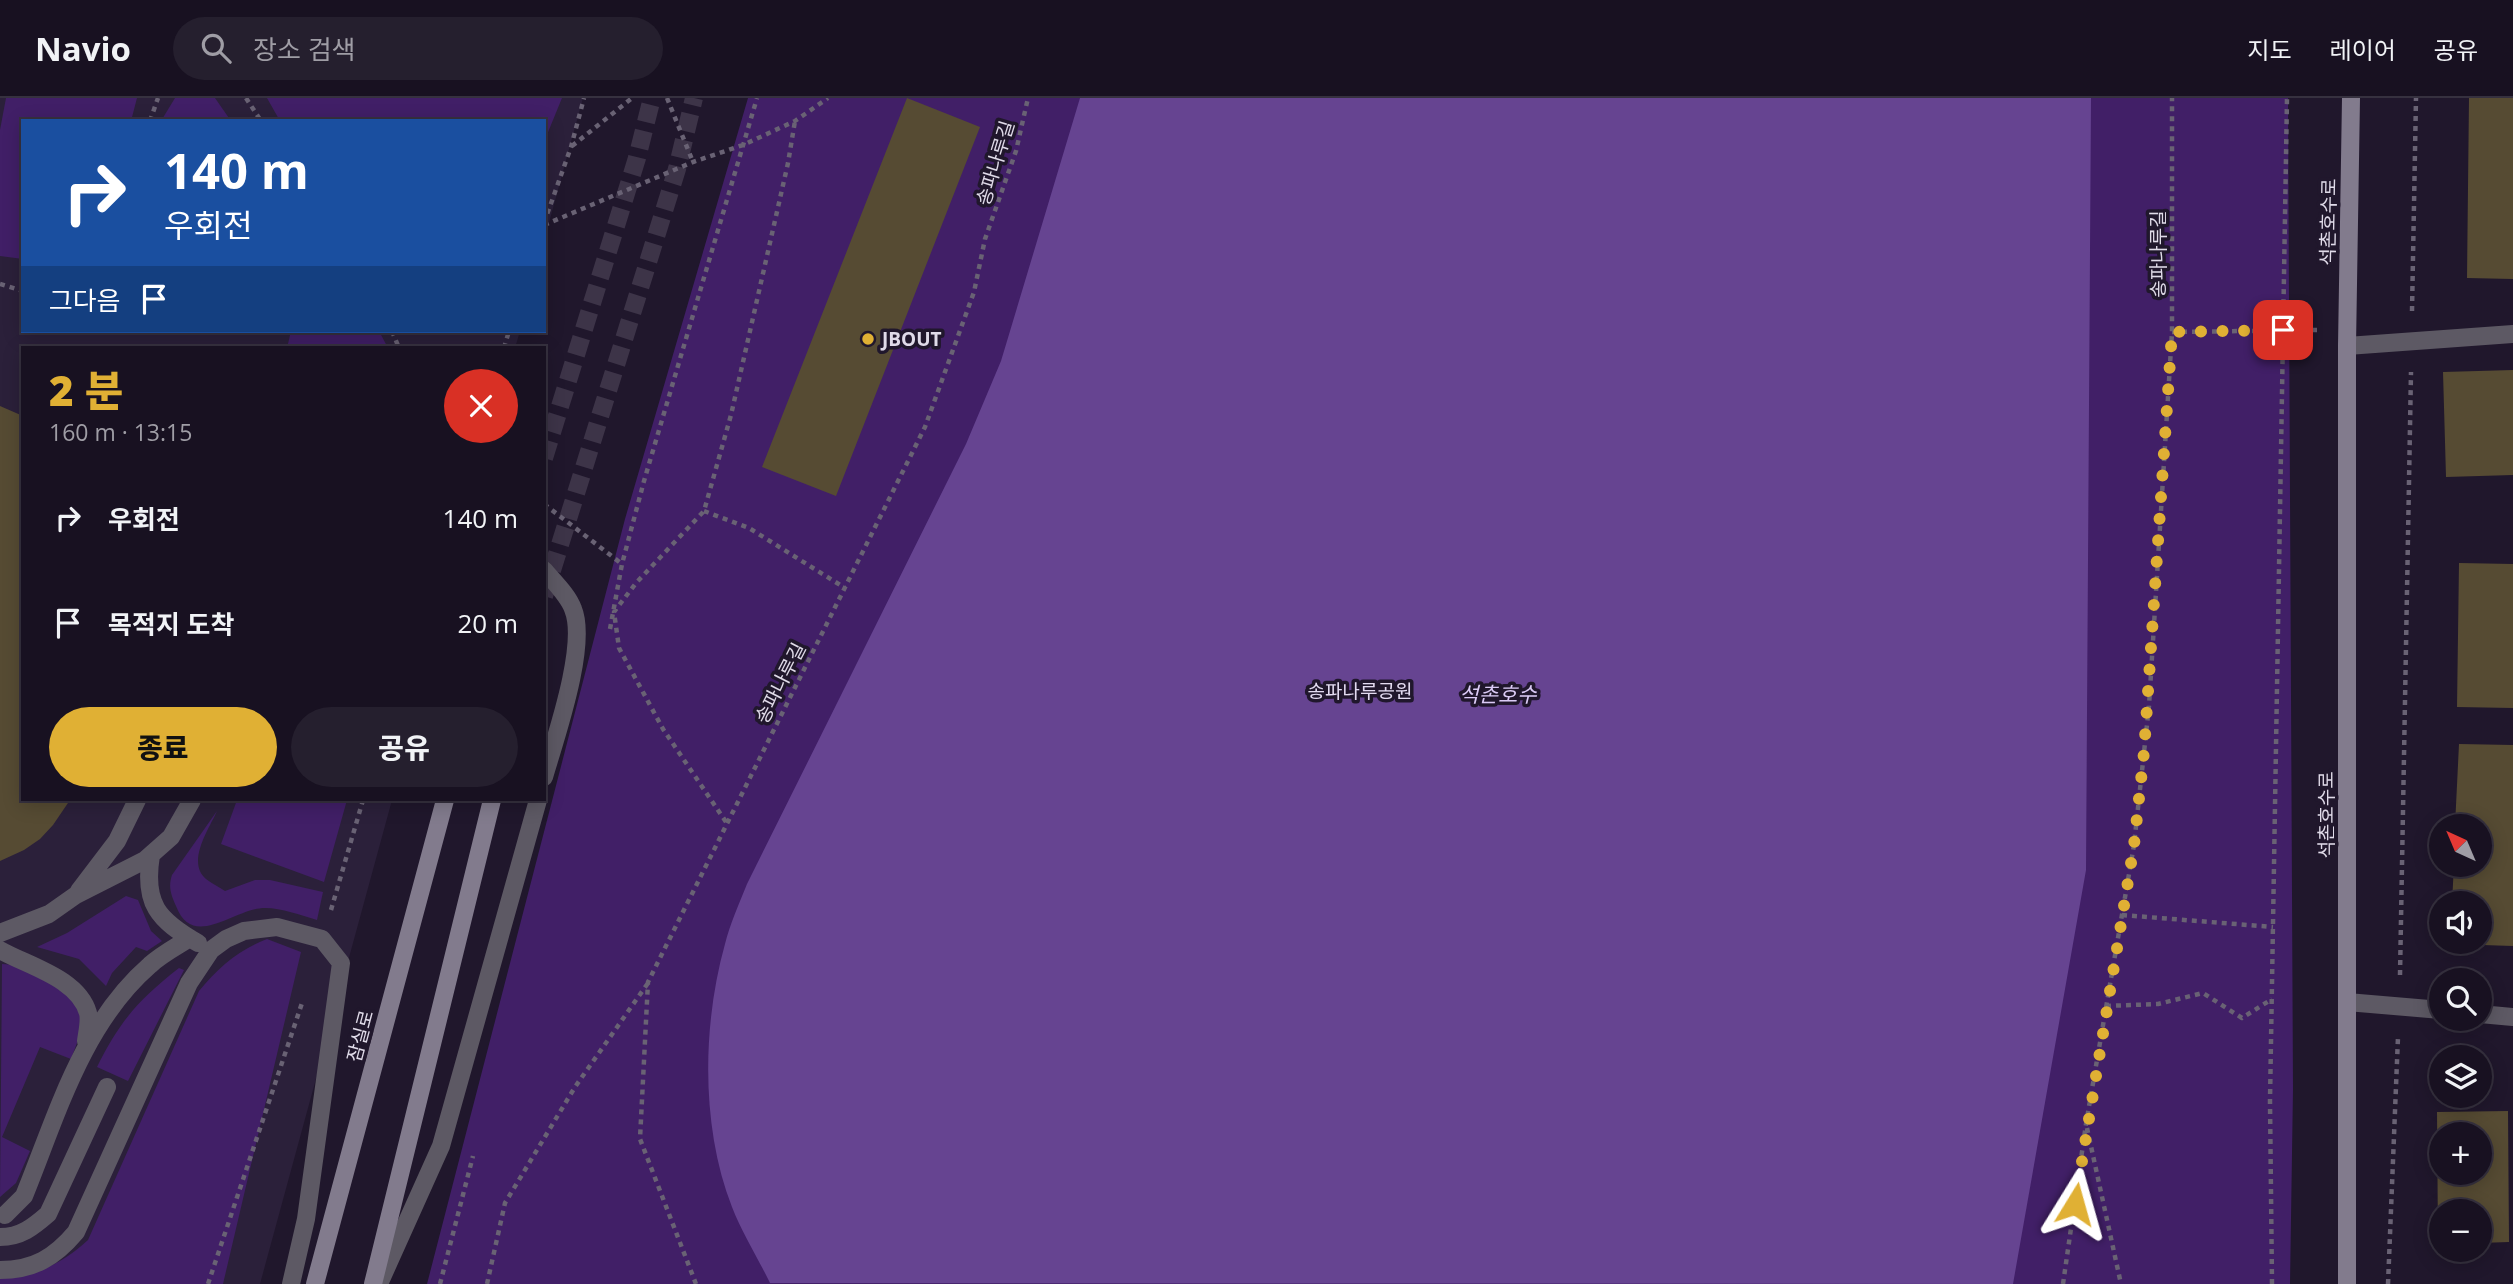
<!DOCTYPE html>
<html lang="ko">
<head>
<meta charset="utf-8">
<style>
  body { margin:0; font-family:"Open Sans","Noto Sans KR",sans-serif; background:#251f2e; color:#f1f3f6; height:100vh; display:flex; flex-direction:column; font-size:26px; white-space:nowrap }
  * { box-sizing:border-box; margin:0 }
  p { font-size:23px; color:#9f9da5 }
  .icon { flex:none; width:38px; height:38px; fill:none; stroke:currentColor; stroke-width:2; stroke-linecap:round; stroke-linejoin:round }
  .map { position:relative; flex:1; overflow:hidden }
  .drawer { position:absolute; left:21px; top:248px; width:525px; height:455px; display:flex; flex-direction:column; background:#181121; border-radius:0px; box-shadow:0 4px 18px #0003,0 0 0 2px #36313f }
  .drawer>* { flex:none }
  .banner { position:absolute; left:21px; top:21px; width:525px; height:214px; border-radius:0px; box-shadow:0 4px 18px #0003,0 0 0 2px #36313f; background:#1a4fa0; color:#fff; overflow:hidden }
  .needle { width:46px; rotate:316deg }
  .buttons { position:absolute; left:2429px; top:716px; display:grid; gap:14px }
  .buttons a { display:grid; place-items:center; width:63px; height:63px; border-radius:50%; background:#181121; box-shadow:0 4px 18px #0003,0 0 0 2px #36313f; font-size:35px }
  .pin { position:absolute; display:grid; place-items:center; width:60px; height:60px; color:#fff; margin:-30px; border-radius:14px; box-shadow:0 4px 10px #0006 }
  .me { position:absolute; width:77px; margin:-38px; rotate:8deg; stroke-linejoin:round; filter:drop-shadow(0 0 5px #0008) }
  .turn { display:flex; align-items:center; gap:24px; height:147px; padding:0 28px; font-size:32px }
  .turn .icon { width:91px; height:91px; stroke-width:2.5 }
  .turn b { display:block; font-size:49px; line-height:60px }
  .then { display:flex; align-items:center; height:66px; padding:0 28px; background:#0003; gap:14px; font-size:26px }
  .round { display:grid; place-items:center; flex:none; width:74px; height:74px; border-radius:37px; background:#251f2e }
  .headline { display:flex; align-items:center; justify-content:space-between; height:119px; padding:0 28px }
  h1 { font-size:42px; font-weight:800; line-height:52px; color:#e0b034 }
  .primary-button { display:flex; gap:14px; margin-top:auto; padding:14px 28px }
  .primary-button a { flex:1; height:80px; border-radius:42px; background:#e0b034; color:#111; font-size:28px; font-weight:800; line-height:80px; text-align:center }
  .primary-button a+a { background:#251f2e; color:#f1f3f6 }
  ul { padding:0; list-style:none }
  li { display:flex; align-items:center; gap:21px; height:105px; padding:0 28px }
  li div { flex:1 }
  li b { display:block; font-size:26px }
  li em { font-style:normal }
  header { display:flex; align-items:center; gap:42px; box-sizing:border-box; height:98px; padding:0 35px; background:#181121; border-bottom:2px solid #36313f }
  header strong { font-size:33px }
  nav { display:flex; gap:38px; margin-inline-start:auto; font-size:24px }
  .search { width:490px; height:63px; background:#251f2e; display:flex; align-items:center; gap:18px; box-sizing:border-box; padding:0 24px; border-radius:38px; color:#9f9da5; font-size:26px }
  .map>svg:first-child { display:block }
</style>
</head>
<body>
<header>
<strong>Navio</strong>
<div class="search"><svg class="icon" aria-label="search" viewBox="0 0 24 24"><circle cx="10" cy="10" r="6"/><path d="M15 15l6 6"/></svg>장소 검색</div>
<nav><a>지도</a><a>레이어</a><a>공유</a></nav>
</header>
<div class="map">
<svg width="2513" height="1186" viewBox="0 0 2513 1186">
  <rect width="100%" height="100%" fill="#20172c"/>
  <path fill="#2b203a" d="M 0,0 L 583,0 L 544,143 L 544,23 L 23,23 L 23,233 L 520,233 L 515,250 L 23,250 L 23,702 L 392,702 L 260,1186 L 0,1186 Z"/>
  <path fill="#411f67" d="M 6,0 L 137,0 L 131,23 L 23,23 L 23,161 L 0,158 L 0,32 Z
    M 175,0 L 215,0 L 231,23 L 161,23 Z
    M 267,0 L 562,0 L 544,44 L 544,23 L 280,23 Z
    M 748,0 L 2288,0 L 2293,991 L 2290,1186 L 427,1186 L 625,421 Z
    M 291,233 L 379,233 L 388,250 L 287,250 Z
    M 237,702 L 347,702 L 324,784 L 221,746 Z
    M 217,713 C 209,731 186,764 206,781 C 211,785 219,789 225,793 L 255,782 L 270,782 L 323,794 L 317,822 C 300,817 282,810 265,810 C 234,810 193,853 176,808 C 171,797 168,789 172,777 Z
    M 126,798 L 138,802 L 151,833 L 162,843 L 147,853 L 136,849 L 112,875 L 106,888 L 79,861 L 37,849 L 67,835 Z
    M 267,841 L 301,854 L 223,1186 L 0,1186 L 0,1178 C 36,1178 62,1166 88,1142 L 199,893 C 218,870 238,852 267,841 Z
    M 2,866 L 16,867 L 67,888 L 84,926 L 71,961 L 40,949 L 2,1039 L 30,1053 L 16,1085 L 0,1099 Z
    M 179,870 L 184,872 L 128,983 L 97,969 C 120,923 138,902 179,870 Z"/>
  <path fill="#664491" d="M 1080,0 L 2091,0 L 2086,772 L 2013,1186 L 770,1185 C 758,1160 742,1135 732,1109 C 701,1030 702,928 725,846 C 730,826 739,806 747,786 L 966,346 L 1001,263 Z"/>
  <path fill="#564b33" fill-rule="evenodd" d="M 907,0 L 980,29 L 836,398 L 762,369 Z
    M 2469,0 L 2513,0 L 2513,181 L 2467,180 Z
    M 2513,272 L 2513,377 L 2446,379 L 2443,274 Z
    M 0,308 L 23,318 L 23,702 L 70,702 L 53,727 L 40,741 L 24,752 L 0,763 Z
    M 2459,465 L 2513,466 L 2513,610 L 2457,609 Z
    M 2459,646 L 2513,647 L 2513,848 L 2451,846 L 2451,844 L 2480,844 L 2480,805 L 2452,805 L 2454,766 L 2480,766 L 2480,728 L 2455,728 Z
    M 2508,1013 L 2509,1144 L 2480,1145 L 2480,1113 L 2441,1113 L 2441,1145 L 2438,1146 L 2437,1014 ZM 2441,1036 L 2480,1036 L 2480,1074 L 2441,1074 Z"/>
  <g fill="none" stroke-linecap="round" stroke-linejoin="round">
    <path stroke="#3d3448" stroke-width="18" stroke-dasharray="18 9" stroke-linecap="butt" d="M 544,360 L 637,60 L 652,0
      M 544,498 L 677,71 L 694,0"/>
    <path stroke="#696274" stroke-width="4.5" stroke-dasharray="5 5" stroke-linecap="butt" d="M 246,0 L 261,23
      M 667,0 L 693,64
      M 150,23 L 158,0
      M 572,48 L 632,0
      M 544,125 L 571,49 L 584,0
      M 544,127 L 693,64 L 743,47 L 795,23 L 828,0
      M 0,186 L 23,193
      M 2412,213 L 2416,0
      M 392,233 L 399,250
      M 2172,234 L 2318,232
      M 504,250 L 509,233
      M 544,406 L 622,466
      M 704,413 L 749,430 L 845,490
      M 610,531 L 622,466 L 644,383 L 757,0
      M 726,724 L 663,631 L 619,550 L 614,514 L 636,485 L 704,413 L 731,317 L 788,65 L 795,23
      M 331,812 L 363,702
      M 2122,817 L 2273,829
      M 2400,877 L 2411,274
      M 2106,908 L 2158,906 L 2203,895 L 2242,920 L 2272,901
      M 2087,1030 L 2121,1186
      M 208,1186 L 302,905
      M 440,1186 L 473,1058
      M 487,1186 L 505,1105 L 575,989 L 648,885
      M 696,1186 L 640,1041 L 648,884 L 925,329 L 974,194 L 985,141 L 1016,53 L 1028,0
      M 2063,1186 L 2086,1026 L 2134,747 L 2149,608 L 2172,234 L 2172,0
      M 2272,1186 L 2270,1003 L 2287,0
      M 2388,1186 L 2398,939"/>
    <path stroke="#5d5964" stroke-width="18" d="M 544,472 C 554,484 568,497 573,511 C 588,547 555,641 544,679
      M 151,757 C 143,806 158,822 198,845
      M 79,793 L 117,743 L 137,702
      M 0,835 L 49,816 L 76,797 L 145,762 L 171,739 L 192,702
      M 0,852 C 28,868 78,880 88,915 C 90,923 87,935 86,943
      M 5,1117 L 24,1098 C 57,1017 82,926 150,867 C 162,856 176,849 190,840
      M 0,1139 C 21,1139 33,1129 48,1116 L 107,989
      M 0,1172 C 34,1172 55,1159 76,1134 L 189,885 L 211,852 L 226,841 L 244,833 L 277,829 L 322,841 L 341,865 L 306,1121 L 291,1186
      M 379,1186 L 441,1048 L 538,702"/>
    <path stroke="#5d5964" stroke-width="18" d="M 2347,248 L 2513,236
      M 2347,904 L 2441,912
      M 2480,916 L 2513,919"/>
    <path stroke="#827b8d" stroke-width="18" d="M 315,1186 L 445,702
      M 373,1186 L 492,702
      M 2347,1186 L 2347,248 L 2351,0"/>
  </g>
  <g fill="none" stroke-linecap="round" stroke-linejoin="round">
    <path stroke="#e0b034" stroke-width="12" stroke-dasharray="0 21.6" d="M 2075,1106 L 2134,747 L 2144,654 L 2172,234 L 2283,232"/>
  </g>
  <circle fill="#e0b034" stroke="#20172c" stroke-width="2.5" cx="868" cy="241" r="7"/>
  <g text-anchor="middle" stroke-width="7" stroke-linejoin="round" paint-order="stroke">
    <g font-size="19" fill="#e0dbe9" stroke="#20172c">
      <text transform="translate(995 65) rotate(-73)" y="7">송파나루길</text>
      <text transform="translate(2328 124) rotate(-89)" y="7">석촌호수로</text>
      <text transform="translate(2158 156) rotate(-90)" y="7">송파나루길</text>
      <text transform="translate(780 585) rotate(-63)" y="7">송파나루길</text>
      <text transform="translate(2326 717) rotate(-90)" y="7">석촌호수로</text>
      <text transform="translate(360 938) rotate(-75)" y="7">잠실로</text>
    </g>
    <g font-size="19" font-weight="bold" fill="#e0dbe9" stroke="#20172c" text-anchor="start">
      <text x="882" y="248">JBOUT</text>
    </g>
    <g font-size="19" fill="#e3dbf1" stroke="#20172c">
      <text x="1360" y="600">송파나루공원</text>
    </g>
    <g font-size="21" font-style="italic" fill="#dbcbf6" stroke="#20172c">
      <text x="1498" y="604">석촌호수</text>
    </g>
  </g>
</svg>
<div class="buttons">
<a><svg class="needle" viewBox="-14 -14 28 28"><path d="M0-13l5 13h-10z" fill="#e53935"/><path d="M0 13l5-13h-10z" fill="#9f9da5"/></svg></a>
<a><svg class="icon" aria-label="sound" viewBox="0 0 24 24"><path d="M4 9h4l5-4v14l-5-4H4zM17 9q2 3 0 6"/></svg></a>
<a><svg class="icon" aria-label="search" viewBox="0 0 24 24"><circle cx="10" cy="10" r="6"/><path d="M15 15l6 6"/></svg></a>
<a><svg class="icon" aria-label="layers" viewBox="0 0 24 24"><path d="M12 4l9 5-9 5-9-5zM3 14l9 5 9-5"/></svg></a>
<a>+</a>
<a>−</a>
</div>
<div class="pin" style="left:2283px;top:232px;background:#d93025"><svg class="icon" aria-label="arrive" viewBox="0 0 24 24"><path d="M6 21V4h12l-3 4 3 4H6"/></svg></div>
<svg class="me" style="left:2075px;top:1106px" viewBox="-20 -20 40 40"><path d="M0-17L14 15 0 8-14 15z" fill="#e0b034" stroke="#fff" stroke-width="4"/></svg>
<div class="banner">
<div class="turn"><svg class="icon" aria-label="right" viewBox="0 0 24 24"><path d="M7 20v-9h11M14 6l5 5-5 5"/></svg><div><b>140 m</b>우회전</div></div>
<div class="then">그다음<svg class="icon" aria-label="arrive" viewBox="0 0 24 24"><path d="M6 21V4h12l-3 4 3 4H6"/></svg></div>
</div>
<section class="drawer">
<div class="headline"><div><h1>2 분</h1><p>160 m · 13:15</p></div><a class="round" style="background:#d93025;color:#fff"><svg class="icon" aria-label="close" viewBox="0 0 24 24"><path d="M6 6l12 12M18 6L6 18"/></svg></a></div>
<ul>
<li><svg class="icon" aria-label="right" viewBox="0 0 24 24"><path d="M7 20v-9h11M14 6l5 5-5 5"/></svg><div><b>우회전</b></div><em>140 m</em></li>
<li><svg class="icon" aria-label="arrive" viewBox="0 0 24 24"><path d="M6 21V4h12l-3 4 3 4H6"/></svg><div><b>목적지 도착</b></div><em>20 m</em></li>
</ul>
<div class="primary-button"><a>종료</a><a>공유</a></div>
</section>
</div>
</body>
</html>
